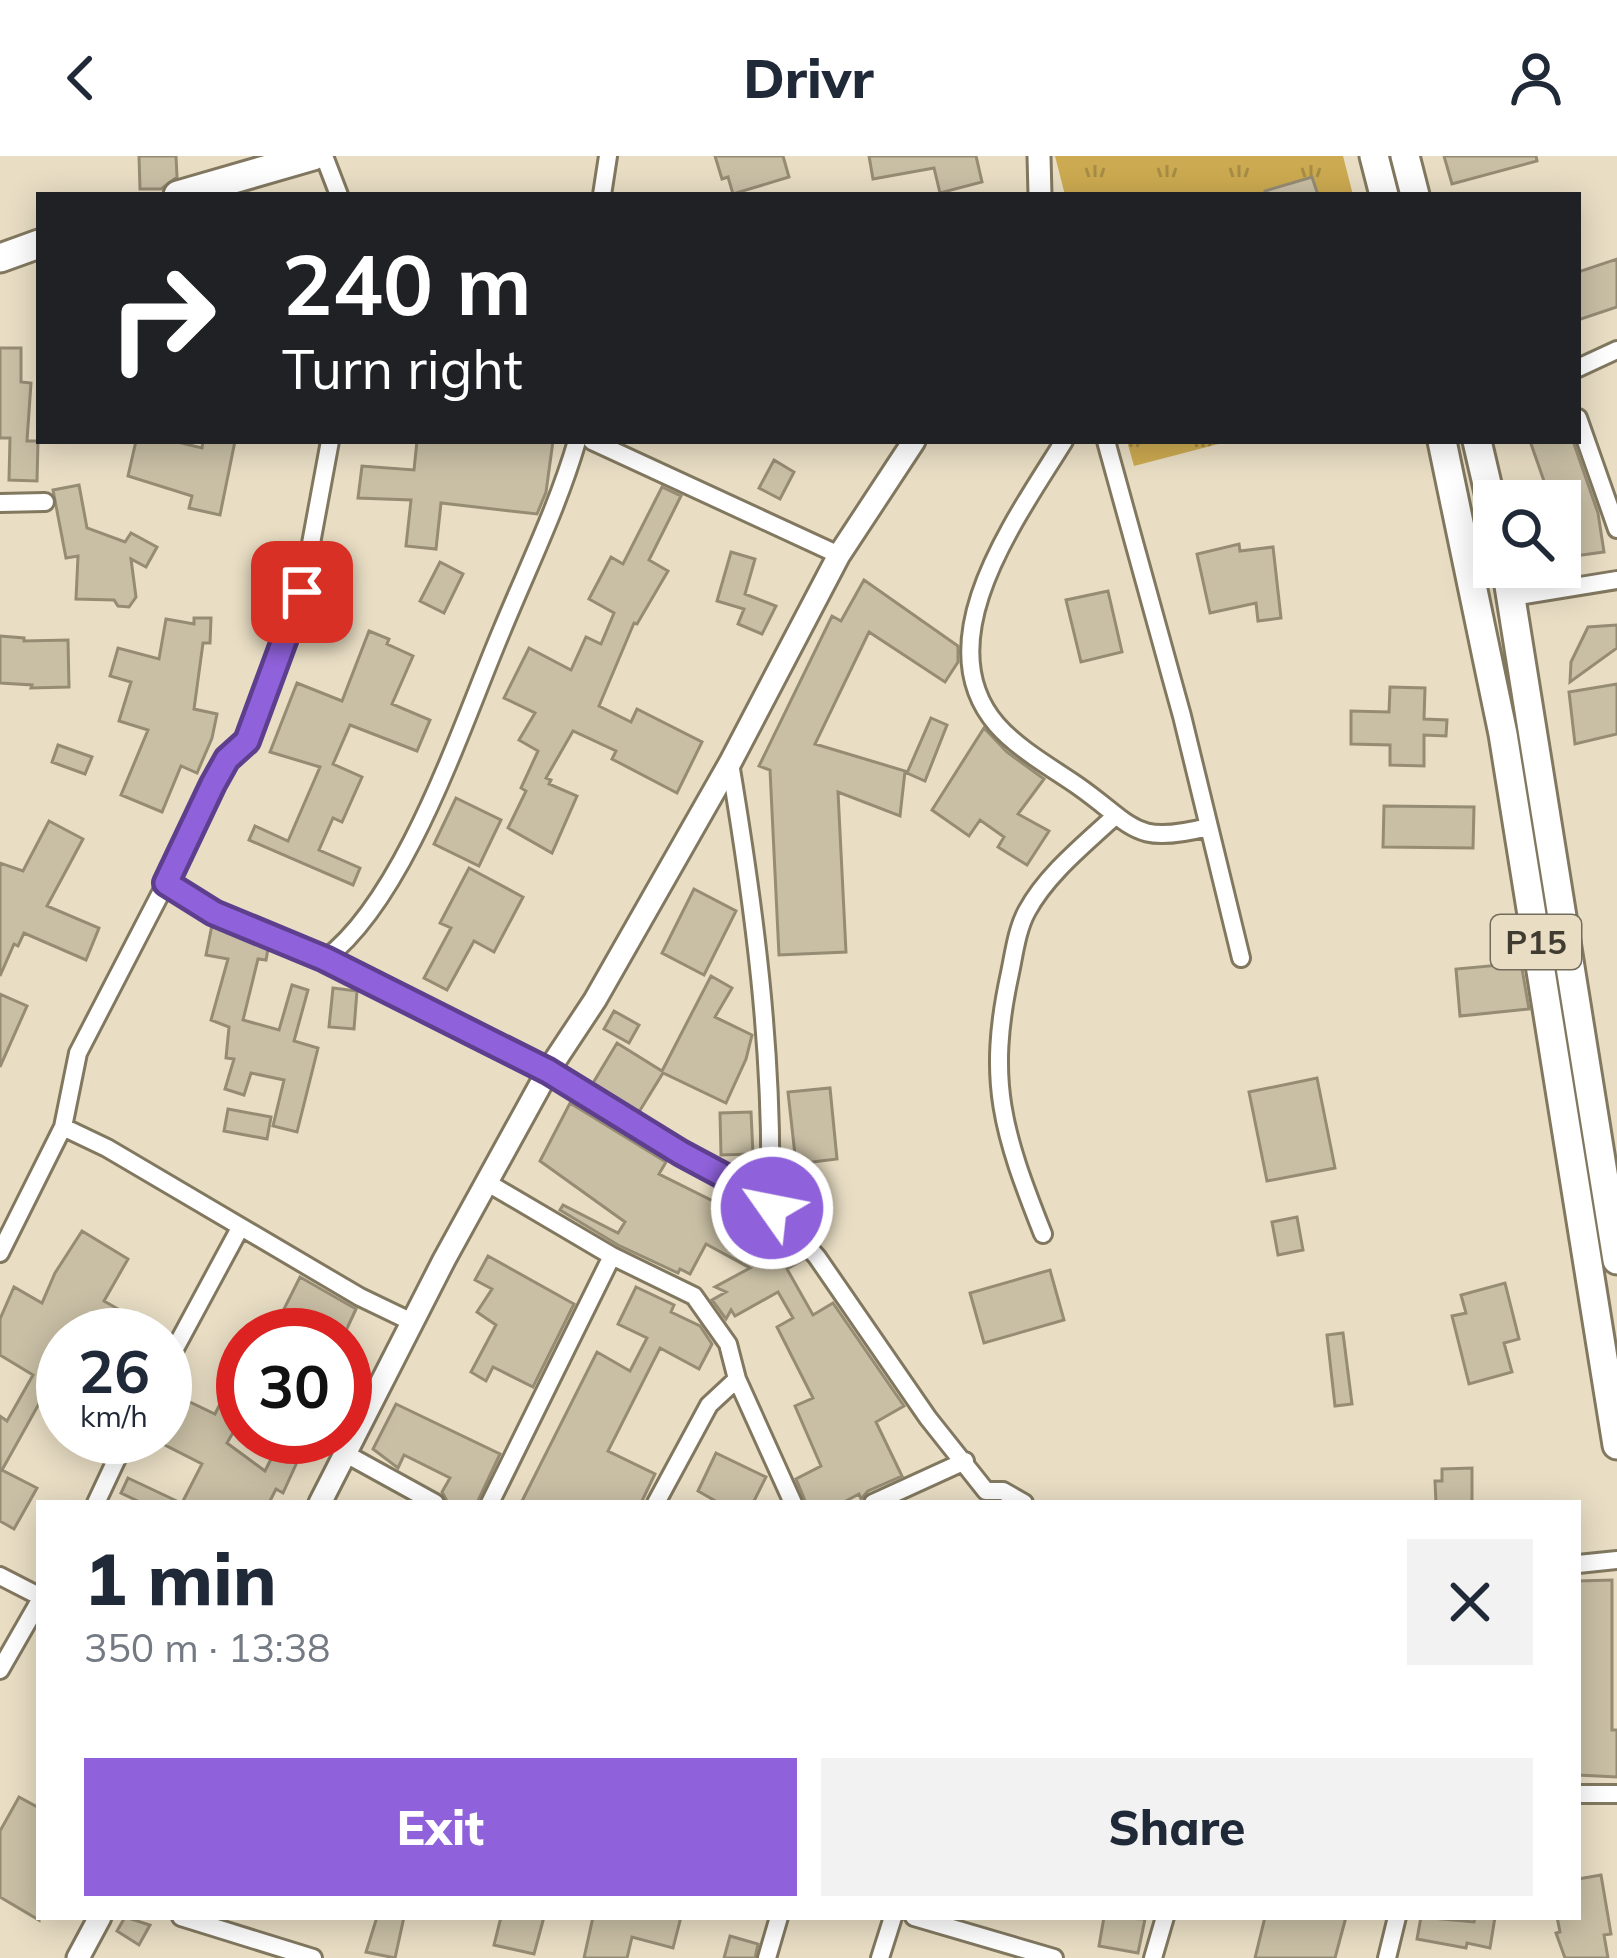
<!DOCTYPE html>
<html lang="en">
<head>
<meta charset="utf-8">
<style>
  body { margin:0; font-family:Mulish,sans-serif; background:#f2f2f3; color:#1f2937; height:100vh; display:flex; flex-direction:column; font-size:45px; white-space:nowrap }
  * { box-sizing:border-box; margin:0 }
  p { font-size:39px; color:#747a83 }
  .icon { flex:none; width:66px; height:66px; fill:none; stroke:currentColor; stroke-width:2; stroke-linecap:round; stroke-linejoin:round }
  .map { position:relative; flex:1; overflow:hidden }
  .sheet { position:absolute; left:36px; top:1344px; width:1545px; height:420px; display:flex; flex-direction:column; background:#fff; border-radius:0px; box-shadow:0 6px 30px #0003 }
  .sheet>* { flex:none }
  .banner { position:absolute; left:36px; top:36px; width:1545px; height:252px; border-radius:0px; box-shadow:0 6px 30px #0003; background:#202124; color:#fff; overflow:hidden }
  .fabs { position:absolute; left:1473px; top:324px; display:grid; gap:24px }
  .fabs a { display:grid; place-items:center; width:108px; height:108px; border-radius:0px; background:#fff; box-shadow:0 6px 30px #0003; font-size:60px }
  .speed { position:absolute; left:36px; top:1152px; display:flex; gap:24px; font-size:60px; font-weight:700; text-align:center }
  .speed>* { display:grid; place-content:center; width:156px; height:156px; border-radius:50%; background:#fff; box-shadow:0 6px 30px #0003; line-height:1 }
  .speed small { font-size:30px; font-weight:400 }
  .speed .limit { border:18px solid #d22; background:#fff; color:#111 }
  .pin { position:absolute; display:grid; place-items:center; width:102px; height:102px; color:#fff; margin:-51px; border-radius:24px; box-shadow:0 6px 18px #0006 }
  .me { position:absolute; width:132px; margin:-66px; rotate:303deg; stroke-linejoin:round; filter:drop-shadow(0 0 9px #0008) }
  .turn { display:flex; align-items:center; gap:42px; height:252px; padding:0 48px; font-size:54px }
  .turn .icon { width:156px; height:156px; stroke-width:2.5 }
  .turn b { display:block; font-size:84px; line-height:102px }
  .round { display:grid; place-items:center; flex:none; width:126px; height:126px; border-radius:0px; background:#f2f2f3 }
  .headline { display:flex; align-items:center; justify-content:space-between; height:204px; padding:0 48px }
  h1 { font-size:72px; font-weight:800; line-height:90px }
  .primary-button { display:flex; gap:24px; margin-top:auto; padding:24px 48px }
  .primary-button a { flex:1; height:138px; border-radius:0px; background:#8f61da; color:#fff; font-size:48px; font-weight:800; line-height:138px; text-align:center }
  .primary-button a+a { background:#f2f2f3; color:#1f2937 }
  header { display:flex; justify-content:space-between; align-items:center; height:156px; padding:0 48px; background:#fff; font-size:54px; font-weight:800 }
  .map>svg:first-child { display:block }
</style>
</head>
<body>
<header><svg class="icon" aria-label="back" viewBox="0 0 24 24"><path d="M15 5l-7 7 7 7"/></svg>Drivr<svg class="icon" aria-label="person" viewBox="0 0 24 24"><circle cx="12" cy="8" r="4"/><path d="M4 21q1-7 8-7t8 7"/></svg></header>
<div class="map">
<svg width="1617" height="1802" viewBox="0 0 1617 1802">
  <defs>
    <pattern id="park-tufts" width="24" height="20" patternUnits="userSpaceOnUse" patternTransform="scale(3)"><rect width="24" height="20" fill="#ccaa51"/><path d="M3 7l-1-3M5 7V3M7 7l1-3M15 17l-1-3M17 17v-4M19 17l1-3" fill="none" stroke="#a78c44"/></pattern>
  </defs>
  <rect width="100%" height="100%" fill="#e9dec4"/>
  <path fill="url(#park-tufts)" d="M 1055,0 L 1343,0 L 1353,39 L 1065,39 Z
    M 1127,285 L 1230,285 L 1134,310 Z"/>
  <path fill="#c9bfa5" stroke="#968c74" stroke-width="3" d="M 139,0 L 176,0 L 177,21 L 161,33 L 140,33 Z
    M 715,0 L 783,0 L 789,21 L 733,38 L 728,21 L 722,23 Z
    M 869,0 L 976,0 L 982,26 L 940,37 L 934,12 L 873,23 Z
    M 1444,0 L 1536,0 L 1537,5 L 1452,28 Z
    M 1312,21 L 1318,39 L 1265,39 L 1265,35 Z
    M 1617,103 L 1617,151 L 1578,164 L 1578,116 Z
    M 0,192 L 21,192 L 21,226 L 31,227 L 27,285 L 38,285 L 37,325 L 9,324 L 10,282 L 0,282 Z
    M 136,285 L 173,285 L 202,292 L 203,285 L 235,285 L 220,359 L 189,352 L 192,340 L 128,320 Z
    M 417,285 L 553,285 L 546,336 L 537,358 L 441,347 L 436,393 L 406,390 L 411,344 L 358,342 L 362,310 L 414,314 Z
    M 1530,285 L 1573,285 L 1598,357 L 1604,396 L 1560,402 L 1560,345 L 1551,345 Z
    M 774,304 L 794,316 L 780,343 L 759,332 Z
    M 79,329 L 87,372 L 125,386 L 131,377 L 157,391 L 146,411 L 131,403 L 136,441 L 129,451 L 118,450 L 114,444 L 76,443 L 78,400 L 66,402 L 53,334 Z
    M 662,331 L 681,340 L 649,404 L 668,415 L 637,468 L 634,467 L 599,550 L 631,566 L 637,553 L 702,586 L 677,637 L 612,603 L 616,595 L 573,575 L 546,622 L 551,624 L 549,628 L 577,640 L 552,697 L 508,672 L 526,635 L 521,632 L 538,595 L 519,584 L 535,557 L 504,542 L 529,492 L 571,514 L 586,481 L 601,488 L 614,457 L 589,443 L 611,401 L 623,408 Z
    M 1239,388 L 1240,395 L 1273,391 L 1281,462 L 1258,465 L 1256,447 L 1210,457 L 1197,398 Z
    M 731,396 L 755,403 L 745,438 L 776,450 L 762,478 L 738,468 L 744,453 L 717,445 Z
    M 440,406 L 463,418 L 444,457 L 420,445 Z
    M 864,424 L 958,490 L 958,506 L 945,526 L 869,476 L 815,588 L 905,615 L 900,660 L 838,636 L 846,796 L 779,799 L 770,614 L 759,610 L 832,460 L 841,465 Z
    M 1108,435 L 1122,496 L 1081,506 L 1066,444 Z
    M 194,462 L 211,462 L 210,487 L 203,487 L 194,553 L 217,558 L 212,582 L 197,617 L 181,610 L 162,656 L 121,639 L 148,574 L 119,565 L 131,526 L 110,520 L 118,492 L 159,503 L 166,463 L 194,468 Z
    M 1617,469 L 1617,492 L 1570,526 L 1571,506 L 1588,471 Z
    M 369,475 L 389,483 L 387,488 L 413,500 L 392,548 L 430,564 L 417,595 L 350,569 L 333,608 L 362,621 L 342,666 L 333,662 L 319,694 L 360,712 L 353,729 L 249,684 L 255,670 L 288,685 L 320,611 L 270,596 L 297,527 L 342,545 Z
    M 0,480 L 24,482 L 24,485 L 68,484 L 69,531 L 31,532 L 32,529 L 0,527 Z
    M 1617,528 L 1617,578 L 1575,588 L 1569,536 Z
    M 1390,531 L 1425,532 L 1424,563 L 1447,564 L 1446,580 L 1424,579 L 1424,610 L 1390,609 L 1390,589 L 1351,588 L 1351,555 L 1389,556 Z
    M 931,562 L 947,569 L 925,625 L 907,617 Z
    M 984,572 L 1007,596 L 1044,623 L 1018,658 L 1049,675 L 1027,709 L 998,691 L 1004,681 L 980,664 L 969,680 L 932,654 Z
    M 58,589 L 92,601 L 85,618 L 52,606 Z
    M 456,642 L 501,664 L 479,710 L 434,688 Z
    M 1384,650 L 1474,651 L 1473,692 L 1383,691 Z
    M 49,665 L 83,683 L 47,750 L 99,772 L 86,804 L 24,777 L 18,790 L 14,788 L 0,820 L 0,707 L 23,715 Z
    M 469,712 L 523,741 L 494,796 L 474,785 L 447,834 L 424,822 L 451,772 L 440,767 Z
    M 694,733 L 736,755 L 704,819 L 662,797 Z
    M 212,769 L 268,793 L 266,804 L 258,803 L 243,864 L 279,874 L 292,829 L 308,834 L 294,885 L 318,892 L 297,976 L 273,970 L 284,924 L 251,917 L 244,939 L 225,933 L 234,903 L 226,902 L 229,871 L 211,864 L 228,803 L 206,799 Z
    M 1521,807 L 1529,853 L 1460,860 L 1456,813 Z
    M 711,820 L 732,832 L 715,861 L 752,879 L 746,903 L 726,947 L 663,917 L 639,956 L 593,927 L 617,887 L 662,915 Z
    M 333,832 L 357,835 L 354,873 L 329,871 Z
    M 0,838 L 27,850 L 0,911 Z
    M 614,855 L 639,869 L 629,887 L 604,873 Z
    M 1317,922 L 1335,1012 L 1267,1025 L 1249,936 Z
    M 830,932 L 837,1003 L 796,1008 L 788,936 Z
    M 570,947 L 666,1006 L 659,1018 L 737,1057 L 734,1061 L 769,1079 L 776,1075 L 803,1104 L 787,1113 L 813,1159 L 833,1147 L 904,1250 L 876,1266 L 902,1320 L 868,1335 L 861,1343 L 859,1338 L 842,1347 L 806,1347 L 796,1323 L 821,1310 L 795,1250 L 813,1242 L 777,1171 L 793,1162 L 778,1136 L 735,1160 L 731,1154 L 726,1163 L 712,1144 L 726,1136 L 715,1131 L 750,1112 L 706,1088 L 690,1118 L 680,1113 L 678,1117 L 618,1089 L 560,1054 L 563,1049 L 618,1077 L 625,1066 L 540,1005 Z
    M 228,953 L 271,961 L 267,983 L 224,975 Z
    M 751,956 L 753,998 L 721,999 L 720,957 Z
    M 1297,1061 L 1303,1094 L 1278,1099 L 1272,1066 Z
    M 82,1075 L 128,1103 L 104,1145 L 132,1161 L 122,1179 L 63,1179 L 63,1216 L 54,1232 L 50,1228 L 2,1314 L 37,1332 L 14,1373 L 0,1365 L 0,1260 L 7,1265 L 33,1219 L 0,1199 L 0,1163 L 14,1131 L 42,1147 L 55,1117 Z
    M 488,1100 L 574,1148 L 533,1231 L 493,1211 L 486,1225 L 471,1216 L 496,1169 L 477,1156 L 492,1133 L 475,1124 Z
    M 1050,1114 L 1064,1164 L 984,1187 L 970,1137 Z
    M 300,1121 L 356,1153 L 344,1179 L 295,1179 L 297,1175 L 278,1165 Z
    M 1505,1127 L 1519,1183 L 1504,1187 L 1512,1216 L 1469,1228 L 1452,1160 L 1466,1157 L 1461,1139 Z
    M 636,1131 L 674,1149 L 671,1156 L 700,1170 L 712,1188 L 699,1213 L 660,1192 L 608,1295 L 655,1318 L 641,1347 L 521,1347 L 597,1196 L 630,1215 L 647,1182 L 618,1168 Z
    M 1343,1177 L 1352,1248 L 1335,1250 L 1327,1179 Z
    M 232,1224 L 243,1229 L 243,1259 L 227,1287 L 265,1315 L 276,1293 L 298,1304 L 283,1337 L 276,1333 L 269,1347 L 182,1347 L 202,1308 L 165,1289 L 165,1246 L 169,1236 L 215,1258 Z
    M 396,1248 L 500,1298 L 477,1347 L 448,1347 L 442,1336 L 450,1322 L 404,1299 L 398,1312 L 373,1293 Z
    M 716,1297 L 766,1321 L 753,1347 L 719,1347 L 698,1335 Z
    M 1472,1312 L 1472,1347 L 1436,1347 L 1435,1325 L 1442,1325 L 1442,1313 Z
    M 128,1322 L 181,1347 L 142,1347 L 121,1337 Z
    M 1612,1424 L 1612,1574 L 1617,1574 L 1617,1621 L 1578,1619 L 1578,1425 Z
    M 19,1641 L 39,1652 L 39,1764 L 0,1741 L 0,1675 Z
    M 1601,1719 L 1611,1778 L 1604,1779 L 1608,1802 L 1565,1802 L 1556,1777 L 1560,1776 L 1557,1761 L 1578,1761 L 1578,1723 Z
    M 125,1761 L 150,1769 L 139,1789 L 117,1775 Z
    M 377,1761 L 404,1761 L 395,1802 L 366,1796 Z
    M 501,1761 L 544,1761 L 534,1798 L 494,1789 Z
    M 593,1761 L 681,1761 L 673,1792 L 632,1781 L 627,1802 L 584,1802 Z
    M 1104,1761 L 1145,1763 L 1138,1797 L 1099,1790 Z
    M 1265,1761 L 1346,1761 L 1335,1802 L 1255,1802 Z
    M 1421,1761 L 1474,1766 L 1475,1761 L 1495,1761 L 1490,1792 L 1467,1787 L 1466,1792 L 1417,1783 Z
    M 730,1780 L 758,1788 L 755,1802 L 724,1802 Z"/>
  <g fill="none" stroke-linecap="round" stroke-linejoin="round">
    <defs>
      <path id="minor" d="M 324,0 L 339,39
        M 602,39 L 608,0
        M 1578,212 L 1617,194
        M 1578,262 L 1617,373
        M 592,285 L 839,399
        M 1064,285 C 1018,360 924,485 997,569 C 1018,593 1052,612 1078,630 C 1135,670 1133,690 1208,671
        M 1106,285 L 1182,560 L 1241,802
        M 0,347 L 45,346
        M 1512,441 L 1617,424
        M 730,607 C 754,751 773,892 770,1039
        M 166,727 L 214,756 L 325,803 L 548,915 L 681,997 L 750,1034 L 770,1039 L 772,1051 L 817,1101 L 928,1262 L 986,1335 L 1003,1335 L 1024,1347
        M 325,803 C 406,742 462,568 502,474 C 528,411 558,350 577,285
        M 63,971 L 107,992 L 360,1141 L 412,1166
        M 488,1027 L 612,1100 L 694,1140 L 728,1188 L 737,1223 L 709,1249 L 656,1347
        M 1043,1078 C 1003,977 986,926 1010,817 C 1014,798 1017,773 1027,755 C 1047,718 1085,688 1115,660
        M 0,1097 L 63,971 L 78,897 L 166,727 L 213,628 L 227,603 L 247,585 L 261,552 L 302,436 L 330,285
        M 165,1211 L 240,1072
        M 737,1223 L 793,1347
        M 346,1298 L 435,1347
        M 96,1347 L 127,1281
        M 490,1347 L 612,1100
        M 873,1347 L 965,1305
        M 1578,1408 L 1617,1404
        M 0,1420 L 39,1440
        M 0,1514 L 39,1446
        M 1578,1638 L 1617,1638
        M 181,1761 L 313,1802
        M 914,1761 L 1054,1802
        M 767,1802 L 779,1761
        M 880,1802 L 893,1761
        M 1153,1802 L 1165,1761
        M 1387,1802 L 1397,1761"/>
      <path id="tertiary" d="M 1039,0 L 1040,39
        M 320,1347 L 444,1104 L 548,915 L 595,844 L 730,607 L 839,399 L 914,285
        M 78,1802 L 100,1761"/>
      <path id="primary" d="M 1374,0 L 1384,39
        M 1405,0 L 1415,39
        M 1442,285 L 1503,578 L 1617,1289
        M 1477,285 L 1494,358
        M 1506,411 L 1617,1104"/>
      <path id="trunk" d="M 178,39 L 313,0
        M 0,102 L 39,88"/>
    </defs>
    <use href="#minor" stroke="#827860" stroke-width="22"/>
    <use href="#tertiary" stroke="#827860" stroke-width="27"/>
    <use href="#primary" stroke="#827860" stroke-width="33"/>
    <use href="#trunk" stroke="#827860" stroke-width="33"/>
    <use href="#minor" stroke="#fff" stroke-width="16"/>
    <use href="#tertiary" stroke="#fff" stroke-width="21"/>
    <use href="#primary" stroke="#fff" stroke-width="27"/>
    <use href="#trunk" stroke="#fff" stroke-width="27"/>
  </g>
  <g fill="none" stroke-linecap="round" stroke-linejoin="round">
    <defs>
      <path id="route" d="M 302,436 L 247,585 L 227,603 L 213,628 L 166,727 L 214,757 L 325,803 L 548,915 L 681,997 L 750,1034 L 770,1039 L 772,1052"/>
    </defs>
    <use href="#route" stroke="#5d3f8e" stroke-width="30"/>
    <use href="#route" stroke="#8f61da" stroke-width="21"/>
  </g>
  <g text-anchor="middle" stroke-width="10" stroke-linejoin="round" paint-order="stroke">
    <rect fill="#e9dec4" stroke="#736d5d" stroke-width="3" x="1491" y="759" width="90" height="54" rx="9"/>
    <g font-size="33" font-weight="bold" fill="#403c31">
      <text x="1536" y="798">P15</text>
    </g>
  </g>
</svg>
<div class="fabs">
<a><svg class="icon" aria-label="search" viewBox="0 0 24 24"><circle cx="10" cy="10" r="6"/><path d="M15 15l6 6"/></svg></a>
</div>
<div class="speed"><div>26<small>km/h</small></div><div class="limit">30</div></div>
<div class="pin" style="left:302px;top:436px;background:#d93025"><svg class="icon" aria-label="arrive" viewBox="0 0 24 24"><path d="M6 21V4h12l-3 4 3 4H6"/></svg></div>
<svg class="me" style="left:772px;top:1052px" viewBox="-20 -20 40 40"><circle r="17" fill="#8f61da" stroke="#fff" stroke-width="3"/><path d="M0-11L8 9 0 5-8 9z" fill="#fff"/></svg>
<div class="banner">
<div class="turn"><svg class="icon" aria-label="right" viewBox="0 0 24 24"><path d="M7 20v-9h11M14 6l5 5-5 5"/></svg><div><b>240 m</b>Turn right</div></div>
</div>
<section class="sheet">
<div class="headline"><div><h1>1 min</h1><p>350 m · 13:38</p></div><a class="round"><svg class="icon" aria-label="close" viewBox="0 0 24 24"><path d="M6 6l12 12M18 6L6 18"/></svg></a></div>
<div class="primary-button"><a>Exit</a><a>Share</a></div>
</section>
</div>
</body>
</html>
